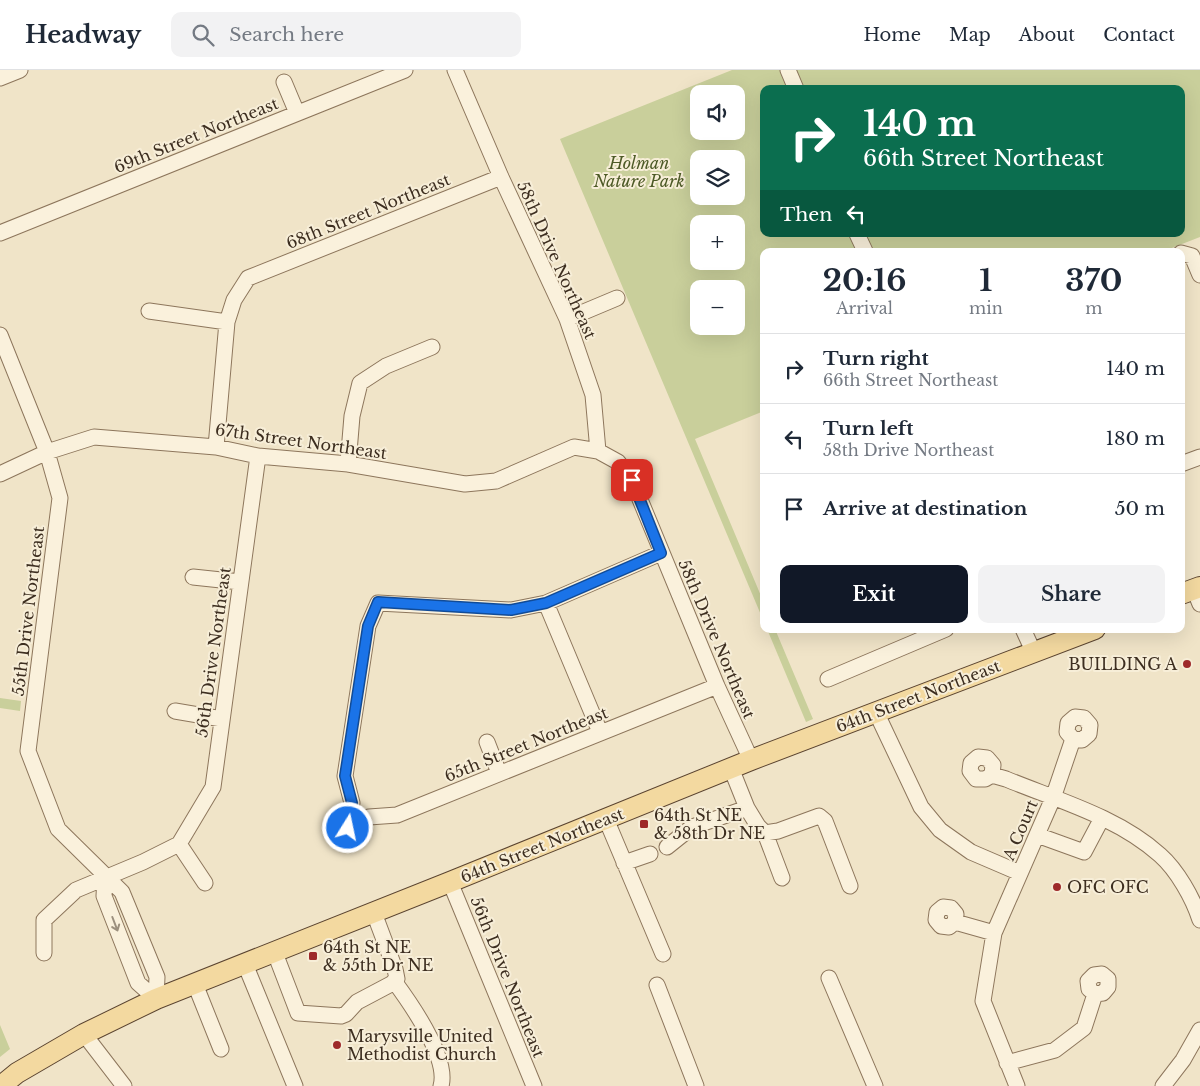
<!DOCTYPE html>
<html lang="en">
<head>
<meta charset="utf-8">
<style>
  body { margin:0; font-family:"Libre Baskerville",serif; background:#f2f2f3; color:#1f2937; height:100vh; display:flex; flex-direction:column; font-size:19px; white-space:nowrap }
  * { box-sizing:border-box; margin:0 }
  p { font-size:16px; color:#747a83 }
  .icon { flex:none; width:28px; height:28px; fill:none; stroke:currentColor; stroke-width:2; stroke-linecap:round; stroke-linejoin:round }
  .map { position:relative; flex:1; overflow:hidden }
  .side { position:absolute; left:760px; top:178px; width:425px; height:385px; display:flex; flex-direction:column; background:#fff; border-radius:10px; box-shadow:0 5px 20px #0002 }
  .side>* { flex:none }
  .top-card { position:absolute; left:760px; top:15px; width:425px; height:152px; border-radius:10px; box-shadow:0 5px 20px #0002; background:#0b6e4f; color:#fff; overflow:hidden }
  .tools { position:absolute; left:690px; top:15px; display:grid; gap:10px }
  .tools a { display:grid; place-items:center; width:55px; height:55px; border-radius:10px; background:#fff; box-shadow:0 5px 20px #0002; font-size:25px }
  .pin { position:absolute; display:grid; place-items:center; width:42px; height:42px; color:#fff; margin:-21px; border-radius:10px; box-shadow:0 2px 8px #0006 }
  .me { position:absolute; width:55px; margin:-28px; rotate:10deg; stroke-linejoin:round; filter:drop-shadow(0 0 4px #0008) }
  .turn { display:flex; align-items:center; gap:18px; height:105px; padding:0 20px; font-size:22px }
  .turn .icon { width:65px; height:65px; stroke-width:2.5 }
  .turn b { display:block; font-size:35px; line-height:42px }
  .then { display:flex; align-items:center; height:48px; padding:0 20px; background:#0003; gap:10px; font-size:19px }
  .eta { display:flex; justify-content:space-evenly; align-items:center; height:85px; text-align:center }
  .eta b { font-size:30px; font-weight:700; line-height:35px }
  .primary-button { display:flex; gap:10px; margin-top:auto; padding:10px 20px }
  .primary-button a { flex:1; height:58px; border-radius:10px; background:#111827; color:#fff; font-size:20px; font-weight:700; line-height:58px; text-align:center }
  .primary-button a+a { background:#f2f2f3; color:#1f2937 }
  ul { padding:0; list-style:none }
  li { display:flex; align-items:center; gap:15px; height:70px; padding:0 20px; border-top:1px solid #e0e1e3 }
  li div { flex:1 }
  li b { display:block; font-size:19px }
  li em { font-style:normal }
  header { display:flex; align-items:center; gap:30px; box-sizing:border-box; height:70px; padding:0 25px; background:#fff; border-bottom:1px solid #e0e1e3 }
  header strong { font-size:24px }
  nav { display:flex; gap:28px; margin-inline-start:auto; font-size:18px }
  .search { width:350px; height:45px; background:#f2f2f3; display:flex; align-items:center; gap:12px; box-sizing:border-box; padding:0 18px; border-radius:10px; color:#747a83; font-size:19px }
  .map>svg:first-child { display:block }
</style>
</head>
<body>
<header>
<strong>Headway</strong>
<div class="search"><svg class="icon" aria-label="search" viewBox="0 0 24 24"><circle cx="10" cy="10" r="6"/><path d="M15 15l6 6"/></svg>Search here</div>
<nav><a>Home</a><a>Map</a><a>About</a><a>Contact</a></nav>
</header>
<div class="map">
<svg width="1200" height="1016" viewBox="0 0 1200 1016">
  <rect width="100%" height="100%" fill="#f0e4c8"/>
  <path fill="#c9cf9b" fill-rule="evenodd" d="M 732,0 L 1200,0 L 1200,167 L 1164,181 L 764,181 L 764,341 L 695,369 L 764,533 L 764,552 L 560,69 ZM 764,19 L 1181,19 L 1181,164 L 764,164 ZM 699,24 L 736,24 L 736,61 L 699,61 ZM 699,89 L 736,89 L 736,126 L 699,126 ZM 699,154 L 736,154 L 736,191 L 699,191 ZM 699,219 L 736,219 L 736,256 L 699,256 Z
    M 767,559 L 775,559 L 813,649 L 806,652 Z
    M 0,628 L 21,631 L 20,641 L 0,638 Z
    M 0,955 L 10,979 L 0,987 Z"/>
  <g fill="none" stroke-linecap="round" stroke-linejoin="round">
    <defs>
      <path id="minor" d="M 455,0 L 501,107 L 567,249 L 593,325 L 598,381 L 618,392 L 632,410 L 717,616 L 751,690
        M 788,0 L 796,19
        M 0,8 L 20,0
        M 284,12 L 297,43
        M 0,163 L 405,0
        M 857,164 L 865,181
        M 1181,183 L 1192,186 L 1200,205
        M 149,241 L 227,252
        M 567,249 L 617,228
        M 0,265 L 47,382 L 60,428 L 28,681 L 58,759 L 122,822 L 157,907 L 156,929
        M 216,377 L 227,252 L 234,230 L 248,208 L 501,107
        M 348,394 L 352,346 L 360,313 L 386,296 L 432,277
        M 1181,394 L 1200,387
        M 0,404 L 47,382 L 94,367 L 216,377 L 258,386 L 348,394 L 465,414 L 496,411 L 574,377 L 598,381
        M 193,507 L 240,512
        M 1194,519 L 1200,534
        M 546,533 L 600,662
        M 1023,559 L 1034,583
        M 828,609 L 946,559
        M 175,641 L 222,649
        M 876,642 L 921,737 L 940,760 L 971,782 L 1020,803
        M 487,672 L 499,703
        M 992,705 L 993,695 L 987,688 L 978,687 L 971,693 L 970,701 L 976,709 L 985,709 L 992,705 L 1006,709 C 1057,730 1118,747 1160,785 C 1177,800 1193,828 1200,850
        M 747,738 L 758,756 L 765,763 L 778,761 L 819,746 L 825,751 L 850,816
        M 606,749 L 663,884
        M 348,758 L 352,733 L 345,706 L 368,556 L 378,533 L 511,540 L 546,533 L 661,483
        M 348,758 L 369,747 L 397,745 L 717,616
        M 765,763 L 782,808
        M 1037,765 L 1084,782 L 1102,748
        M 179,774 L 213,717 L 258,386
        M 179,774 L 205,813
        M 667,777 L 692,757 L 747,738 L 731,698
        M 624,793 L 650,784
        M 105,807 L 104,826 L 138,913 L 156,929
        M 450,812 L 534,1016
        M 955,852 L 956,844 L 951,838 L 943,837 L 937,842 L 936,850 L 941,856 L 949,857 L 955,852 L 994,863
        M 44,883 L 44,850 L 76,820 L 143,792 L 179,774
        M 275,883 L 298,943 L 341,946 L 346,944 L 357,932 L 391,914 L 397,909 L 395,899 L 374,843
        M 245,894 L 295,1016
        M 829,908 L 875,1016
        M 394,911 C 411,934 449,988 441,1016
        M 195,914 L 221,979
        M 657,915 L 696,1016
        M 84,964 L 124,1016
        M 1007,993 L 1055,980 L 1084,958 L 1095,924 L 1089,919 L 1088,911 L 1094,905 L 1102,904 L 1108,909 L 1108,917 L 1103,923 L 1095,924
        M 1017,1016 L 983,931 L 994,863 L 1053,728 L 1073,669 L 1067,662 L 1068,653 L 1075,647 L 1084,648 L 1090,655 L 1089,664 L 1082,670 L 1073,669
        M 1163,1016 L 1183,990 L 1200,960"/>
      <path id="major" d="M 1181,524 L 1200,517
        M 1,1016 L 17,1003 L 84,964 L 156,929 L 450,812 L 751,690 L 1095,559"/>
    </defs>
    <use href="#minor" stroke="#8d765c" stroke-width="17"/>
    <use href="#major" stroke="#5b4430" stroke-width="22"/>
    <use href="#minor" stroke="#faf1dc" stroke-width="15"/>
    <use href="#major" stroke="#f3d9a0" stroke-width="20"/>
  </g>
  <defs><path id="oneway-shaft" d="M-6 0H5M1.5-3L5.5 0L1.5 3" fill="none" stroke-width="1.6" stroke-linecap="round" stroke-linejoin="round" transform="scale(1.25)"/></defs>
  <use stroke="#9c907e" href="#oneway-shaft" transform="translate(115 854) rotate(69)"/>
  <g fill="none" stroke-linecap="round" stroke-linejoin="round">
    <defs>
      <path id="route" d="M 348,758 L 352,733 L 345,706 L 368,556 L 378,532 L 511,540 L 546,533 L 661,483 L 632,410"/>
    </defs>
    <use href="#route" stroke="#114b97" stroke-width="12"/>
    <use href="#route" stroke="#1a73e8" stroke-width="9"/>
  </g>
  <g fill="#9e2a2b" stroke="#f7eed8" stroke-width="2">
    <circle cx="1187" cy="594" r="5"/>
    <rect x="639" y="749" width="10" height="10" rx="2.5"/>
    <circle cx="1057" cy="817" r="5"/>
    <rect x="308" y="881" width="10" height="10" rx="2.5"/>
    <circle cx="337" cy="975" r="5"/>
  </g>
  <g text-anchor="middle" stroke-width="4" stroke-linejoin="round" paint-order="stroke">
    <g font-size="16" fill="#3d2e20" stroke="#f7eed8">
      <text transform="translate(196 65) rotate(-22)" y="6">69th Street Northeast</text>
      <text transform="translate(368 141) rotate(-22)" y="6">68th Street Northeast</text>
      <text transform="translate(557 190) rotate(66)" y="6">58th Drive Northeast</text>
      <text transform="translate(301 371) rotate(8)" y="6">67th Street Northeast</text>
      <text transform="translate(28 541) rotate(-83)" y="6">55th Drive Northeast</text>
      <text transform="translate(717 569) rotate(67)" y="6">58th Drive Northeast</text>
      <text transform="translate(213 582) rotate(-82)" y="6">56th Drive Northeast</text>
      <text transform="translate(918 626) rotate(-21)" y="6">64th Street Northeast</text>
      <text transform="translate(526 674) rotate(-22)" y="6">65th Street Northeast</text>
      <text transform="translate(1020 760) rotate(-67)" y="6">A Court</text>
      <text transform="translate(542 775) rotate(-22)" y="6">64th Street Northeast</text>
      <text transform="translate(508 907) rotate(68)" y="6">56th Drive Northeast</text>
    </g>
    <g font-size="16" font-style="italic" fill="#4d5a26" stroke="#f7eed8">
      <text x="639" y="99">Holman<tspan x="639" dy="18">Nature Park</tspan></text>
    </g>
    <g font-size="16" fill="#3d2e20" stroke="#f7eed8" text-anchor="start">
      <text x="1177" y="600" text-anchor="end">BUILDING A</text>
      <text x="654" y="751">64th St NE<tspan x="654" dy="18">&amp; 58th Dr NE</tspan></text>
      <text x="1067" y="823">OFC OFC</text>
      <text x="323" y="883">64th St NE<tspan x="323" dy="18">&amp; 55th Dr NE</tspan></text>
      <text x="347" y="972">Marysville United<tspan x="347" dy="18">Methodist Church</tspan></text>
    </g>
  </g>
</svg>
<div class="tools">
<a><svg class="icon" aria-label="sound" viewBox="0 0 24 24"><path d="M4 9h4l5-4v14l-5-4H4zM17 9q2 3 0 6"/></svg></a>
<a><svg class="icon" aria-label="layers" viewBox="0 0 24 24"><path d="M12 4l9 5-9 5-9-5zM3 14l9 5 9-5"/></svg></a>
<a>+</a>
<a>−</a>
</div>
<div class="pin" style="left:632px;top:410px;background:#d93025"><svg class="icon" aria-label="arrive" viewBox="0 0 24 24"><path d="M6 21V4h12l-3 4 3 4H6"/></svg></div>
<svg class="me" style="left:348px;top:758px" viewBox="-20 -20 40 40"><circle r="17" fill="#1a73e8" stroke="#fff" stroke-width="3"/><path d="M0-11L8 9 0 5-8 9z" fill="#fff"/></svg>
<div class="top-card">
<div class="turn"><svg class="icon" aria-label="right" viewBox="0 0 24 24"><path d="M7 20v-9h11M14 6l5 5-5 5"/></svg><div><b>140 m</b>66th Street Northeast</div></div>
<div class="then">Then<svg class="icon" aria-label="left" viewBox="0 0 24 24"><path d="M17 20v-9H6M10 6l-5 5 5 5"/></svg></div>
</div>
<section class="side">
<div class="eta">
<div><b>20:16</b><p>Arrival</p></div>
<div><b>1</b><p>min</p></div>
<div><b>370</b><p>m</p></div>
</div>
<ul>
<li><svg class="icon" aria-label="right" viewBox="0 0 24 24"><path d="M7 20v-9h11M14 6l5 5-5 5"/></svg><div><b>Turn right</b><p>66th Street Northeast</p></div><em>140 m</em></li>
<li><svg class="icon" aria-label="left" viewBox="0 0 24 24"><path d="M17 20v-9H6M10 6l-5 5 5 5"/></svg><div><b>Turn left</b><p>58th Drive Northeast</p></div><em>180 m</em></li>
<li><svg class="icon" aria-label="arrive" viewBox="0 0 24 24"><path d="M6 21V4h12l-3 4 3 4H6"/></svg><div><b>Arrive at destination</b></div><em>50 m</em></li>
</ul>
<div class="primary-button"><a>Exit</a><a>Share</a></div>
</section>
</div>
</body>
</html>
